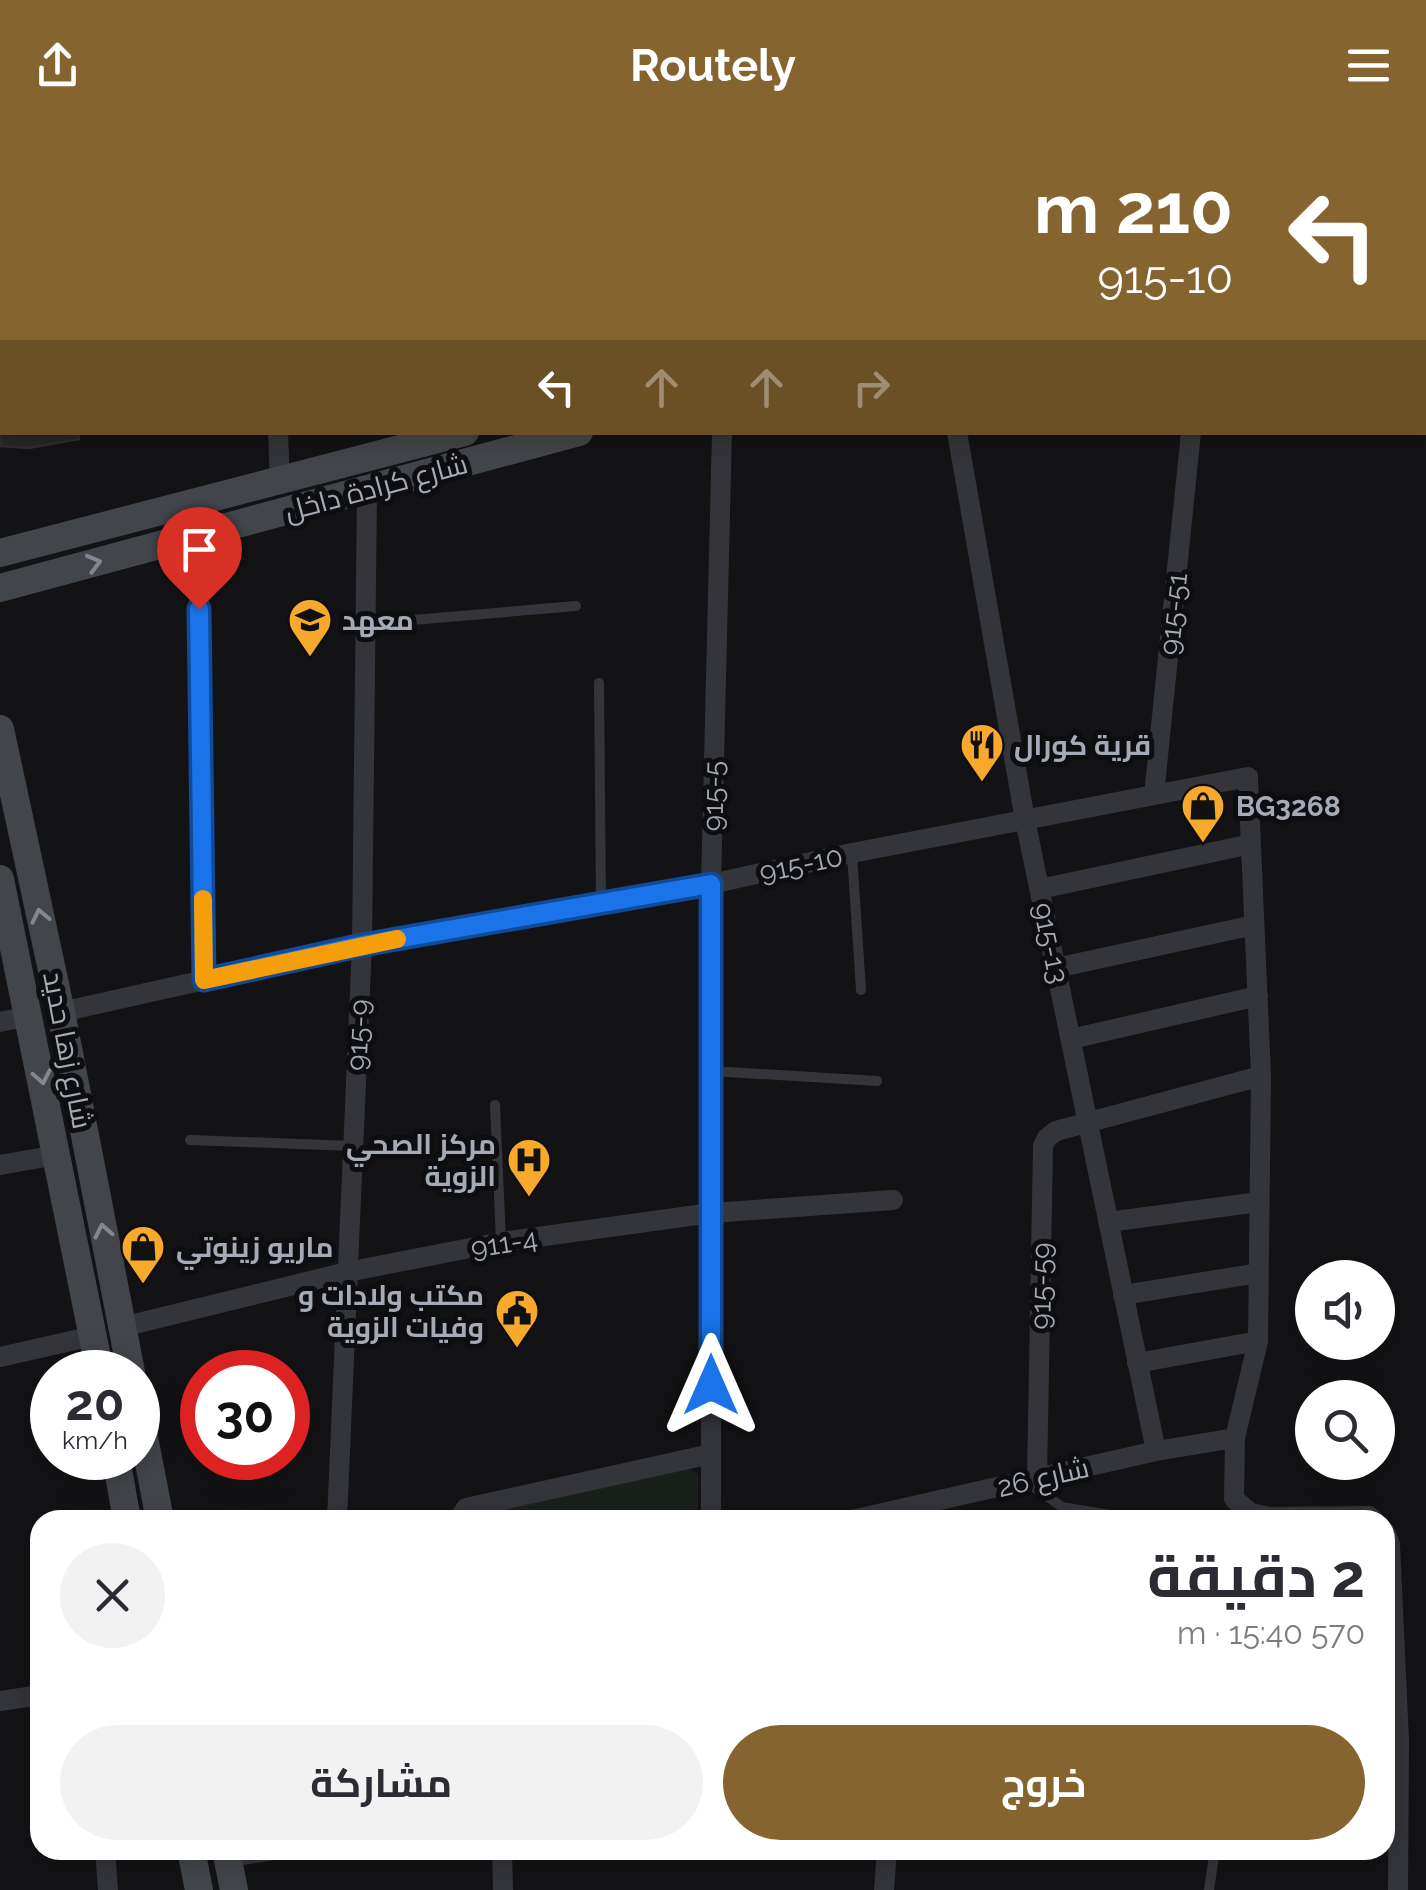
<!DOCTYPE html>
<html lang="ar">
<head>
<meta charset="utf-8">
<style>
  body { margin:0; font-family:Raleway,Cairo,sans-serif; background:#f2f2f3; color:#2b2b33; direction:rtl; height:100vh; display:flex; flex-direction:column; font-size:38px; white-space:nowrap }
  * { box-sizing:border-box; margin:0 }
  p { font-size:32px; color:#7c7c81 }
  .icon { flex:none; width:55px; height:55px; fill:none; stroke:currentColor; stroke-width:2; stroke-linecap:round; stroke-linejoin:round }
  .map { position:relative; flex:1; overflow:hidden; direction:ltr }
  .panel { position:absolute; left:30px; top:1380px; width:1365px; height:350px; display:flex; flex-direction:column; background:#fff; border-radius:30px; box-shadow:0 5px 25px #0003; direction:rtl }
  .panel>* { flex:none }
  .hud { position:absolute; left:0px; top:0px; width:1428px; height:305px; box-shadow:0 5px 25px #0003; direction:rtl; background:#86642f; color:#fff; overflow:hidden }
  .tools { position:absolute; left:1295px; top:1130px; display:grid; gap:20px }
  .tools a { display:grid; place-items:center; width:100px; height:100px; border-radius:50%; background:#fff; box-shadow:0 5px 25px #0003; font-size:50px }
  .speed { position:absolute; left:30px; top:1220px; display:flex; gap:20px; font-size:50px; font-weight:700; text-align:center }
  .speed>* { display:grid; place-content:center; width:130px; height:130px; border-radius:50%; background:#fff; box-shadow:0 5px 25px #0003; line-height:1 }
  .speed small { font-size:25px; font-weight:400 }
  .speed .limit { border:15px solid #d22; background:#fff; color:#111 }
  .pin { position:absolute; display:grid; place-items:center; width:85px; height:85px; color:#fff; margin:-102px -42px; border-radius:50% 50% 50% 0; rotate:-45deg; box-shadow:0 0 10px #0007 }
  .pin .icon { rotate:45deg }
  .me { position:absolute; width:110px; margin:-55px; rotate:0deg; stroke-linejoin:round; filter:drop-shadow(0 0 8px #0008) }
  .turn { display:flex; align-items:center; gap:35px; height:210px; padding:0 30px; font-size:45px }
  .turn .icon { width:130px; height:130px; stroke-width:2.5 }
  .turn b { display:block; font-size:70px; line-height:85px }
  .lanes { display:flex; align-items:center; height:95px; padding:0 30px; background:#0003; justify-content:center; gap:50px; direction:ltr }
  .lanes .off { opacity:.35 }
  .round { display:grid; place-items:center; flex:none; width:105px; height:105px; border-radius:52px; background:#f2f2f3 }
  .summary { display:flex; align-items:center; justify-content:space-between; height:170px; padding:0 30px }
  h1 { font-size:60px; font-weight:700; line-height:75px }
  .primary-button { display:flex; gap:20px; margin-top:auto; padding:20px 30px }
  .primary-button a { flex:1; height:115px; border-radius:60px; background:#86642f; color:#fff; font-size:40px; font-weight:700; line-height:115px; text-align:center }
  .primary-button a+a { background:#f2f2f3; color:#2b2b33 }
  header { display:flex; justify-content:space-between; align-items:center; height:130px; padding:0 30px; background:#86642f; color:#fff; font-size:45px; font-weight:700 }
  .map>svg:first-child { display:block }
</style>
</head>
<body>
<header><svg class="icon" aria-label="menu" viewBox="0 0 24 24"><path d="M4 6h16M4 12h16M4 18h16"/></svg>Routely<svg class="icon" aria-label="share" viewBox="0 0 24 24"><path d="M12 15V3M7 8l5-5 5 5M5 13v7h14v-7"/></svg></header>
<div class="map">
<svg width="1426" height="1760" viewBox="0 0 1426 1760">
  <rect width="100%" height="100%" fill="#131315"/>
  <path fill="#19201a" d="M 681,1338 L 691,1339 L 698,1344 L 698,1390 L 466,1390 L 474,1384 Z"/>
  <path fill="#262629" stroke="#2d2d31" stroke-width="2.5" d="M 0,302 L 78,302 L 79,309 L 29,318 L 0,316 Z"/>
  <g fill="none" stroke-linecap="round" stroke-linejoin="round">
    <path stroke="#34353a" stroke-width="10" d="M 157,0 L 158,2
      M 1061,0 L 1062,2
      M 661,2 L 661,0
      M 1293,2 L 1311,0
      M 366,494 L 576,476
      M 599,553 L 601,772
      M 852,724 L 861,860
      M 711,941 L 877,951
      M 495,975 L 501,1111
      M 190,1010 L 353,1016
      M 1027,1352 L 1062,1377 L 1139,1390
      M 229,1732 L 307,1720
      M 1209,1760 L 1215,1720"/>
    <path stroke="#34353a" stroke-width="20" d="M 267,0 L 267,2
      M 900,0 L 901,2
      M 1218,2 L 1218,0
      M 278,302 L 280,351
      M 957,302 L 1025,690 L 1156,1321
      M 198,405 L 204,850
      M 1154,665 L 1191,302
      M 1040,759 L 1251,714
      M 1056,838 L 1254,795
      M 61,882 L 362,815 L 711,754 L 852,723 L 1248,647 L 1261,946 L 1258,1211 L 1235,1308 L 1234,1369 L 1251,1383 L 1270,1387 L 1369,1386 L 1374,1390
      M 0,892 L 30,886
      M 1071,909 L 1258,866
      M 0,1035 L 57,1025
      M 1108,1092 L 1259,1072
      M 1123,1165 L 1259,1143
      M 122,1197 L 347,1142 L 501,1112 L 711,1083 L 893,1070
      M 0,1227 L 93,1206
      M 1137,1233 L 1258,1211
      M 1037,1349 L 1043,1016 L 1047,1008 L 1056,1001 L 1261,946
      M 337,1390 L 362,815 L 367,360
      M 458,1390 L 466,1378 L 711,1324
      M 711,1390 L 711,754 L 722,302
      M 852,1390 L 1156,1321 L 1235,1308
      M 1385,1402 L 1390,1414 L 1399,1610 L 1398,1760
      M 0,1571 L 40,1565
      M 105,1720 L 108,1760
      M 502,1720 L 503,1760
      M 884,1760 L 887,1720"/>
    <path stroke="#42454a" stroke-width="28" d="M 1425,36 L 1426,36
      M 1425,69 L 1426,69
      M 0,423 L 465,302
      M 0,458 L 579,302
      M 0,599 L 61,882 L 131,1242
      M 0,749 L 100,1242
      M 138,1276 L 160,1390
      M 116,1328 L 127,1390
      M 191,1720 L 199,1760
      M 226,1720 L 234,1760"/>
  </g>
  <defs><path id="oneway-chevron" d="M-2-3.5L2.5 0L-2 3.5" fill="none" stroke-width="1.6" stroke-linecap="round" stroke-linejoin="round" transform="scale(2.5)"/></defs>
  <g stroke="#828790">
    <use href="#oneway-chevron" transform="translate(94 433) rotate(-15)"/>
    <use href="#oneway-chevron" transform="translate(40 786) rotate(-102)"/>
    <use href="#oneway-chevron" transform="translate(42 947) rotate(79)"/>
    <use href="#oneway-chevron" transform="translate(103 1101) rotate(-101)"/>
  </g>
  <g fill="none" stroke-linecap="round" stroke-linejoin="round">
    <defs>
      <path id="route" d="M 199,479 L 204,850 L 362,815 L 711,754 L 711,1255"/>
    </defs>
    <use href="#route" stroke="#114b97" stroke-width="25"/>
    <use href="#route" stroke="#1a73e8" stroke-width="18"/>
    <path stroke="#f59e0b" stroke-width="18" d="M 203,769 L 204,850 L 397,809"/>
  </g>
  <defs>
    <symbol id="school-pin" viewBox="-11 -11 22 30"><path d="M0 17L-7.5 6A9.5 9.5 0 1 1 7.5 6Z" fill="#f6a92b" stroke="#0e0e10"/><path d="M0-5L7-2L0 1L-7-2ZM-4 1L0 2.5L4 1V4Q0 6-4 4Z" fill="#111"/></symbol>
    <symbol id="restaurant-pin" viewBox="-11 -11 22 30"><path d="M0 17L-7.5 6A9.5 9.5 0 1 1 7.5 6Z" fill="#f6a92b" stroke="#0e0e10"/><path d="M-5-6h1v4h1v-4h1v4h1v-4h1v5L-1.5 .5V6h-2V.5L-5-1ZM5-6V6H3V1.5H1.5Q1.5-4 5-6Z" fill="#111"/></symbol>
    <symbol id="shop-pin" viewBox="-11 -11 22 30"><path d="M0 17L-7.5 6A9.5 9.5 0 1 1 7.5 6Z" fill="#f6a92b" stroke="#0e0e10"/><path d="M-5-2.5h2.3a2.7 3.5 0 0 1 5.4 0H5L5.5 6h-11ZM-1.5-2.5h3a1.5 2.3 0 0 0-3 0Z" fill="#111"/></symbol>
    <symbol id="hospital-pin" viewBox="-11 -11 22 30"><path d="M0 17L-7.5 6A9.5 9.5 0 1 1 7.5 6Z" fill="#f6a92b" stroke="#0e0e10"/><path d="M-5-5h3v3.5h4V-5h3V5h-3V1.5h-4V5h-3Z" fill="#111"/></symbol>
    <symbol id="civic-pin" viewBox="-11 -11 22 30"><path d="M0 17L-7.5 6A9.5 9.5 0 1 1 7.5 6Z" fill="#f6a92b" stroke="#0e0e10"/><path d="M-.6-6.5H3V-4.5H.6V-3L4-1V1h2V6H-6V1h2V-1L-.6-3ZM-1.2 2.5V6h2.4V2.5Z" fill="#111"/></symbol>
  </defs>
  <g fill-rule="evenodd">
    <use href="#school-pin" x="285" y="465" width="50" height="68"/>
    <use href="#restaurant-pin" x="957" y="590" width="50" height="68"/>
    <use href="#shop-pin" x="1178" y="651" width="50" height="68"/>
    <use href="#hospital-pin" x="504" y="1005" width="50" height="68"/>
    <use href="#shop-pin" x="118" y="1092" width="50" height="68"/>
    <use href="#civic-pin" x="492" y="1156" width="50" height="68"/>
  </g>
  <g text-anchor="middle" stroke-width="10" stroke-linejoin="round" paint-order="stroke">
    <g font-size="28" fill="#a5abb6" stroke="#0e0e10">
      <text transform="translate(376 357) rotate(-15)" y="10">شارع كرادة داخل</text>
      <text transform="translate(1173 484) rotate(-84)" y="10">915-51</text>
      <text transform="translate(713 666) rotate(-89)" y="10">915-5</text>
      <text transform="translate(801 734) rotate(-12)" y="10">915-10</text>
      <text transform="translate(1051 813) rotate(78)" y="10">915-13</text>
      <text transform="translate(358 905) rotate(-87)" y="10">915-9</text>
      <text transform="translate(68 920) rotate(79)" y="10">شارع زها حديد</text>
      <text transform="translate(504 1113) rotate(-9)" y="10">911-4</text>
      <text transform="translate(1041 1156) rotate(-89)" y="10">915-59</text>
      <text transform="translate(1043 1347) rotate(-13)" y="10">شارع 26</text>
    </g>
    <g font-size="28" font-weight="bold" fill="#a5abb6" stroke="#0e0e10" text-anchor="start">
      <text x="342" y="500">معهد</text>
      <text x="1014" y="625">قرية كورال</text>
      <text x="1236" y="686">BG3268</text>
      <text x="496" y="1024" text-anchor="end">مركز الصحي<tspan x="496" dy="32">الزوية</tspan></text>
      <text x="176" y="1127">ماريو زينوتي</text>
      <text x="484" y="1175" text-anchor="end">مكتب ولادات و<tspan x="484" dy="32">وفيات الزوية</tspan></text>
    </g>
  </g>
</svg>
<div class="tools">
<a><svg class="icon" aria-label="sound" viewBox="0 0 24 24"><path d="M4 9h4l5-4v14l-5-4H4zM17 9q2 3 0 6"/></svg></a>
<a><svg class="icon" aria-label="search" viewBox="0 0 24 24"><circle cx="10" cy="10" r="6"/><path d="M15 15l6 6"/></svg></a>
</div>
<div class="speed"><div>20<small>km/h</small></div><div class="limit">30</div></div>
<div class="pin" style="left:199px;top:479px;background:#d93025"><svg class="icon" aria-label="arrive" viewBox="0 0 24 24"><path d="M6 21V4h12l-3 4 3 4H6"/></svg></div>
<svg class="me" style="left:711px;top:1255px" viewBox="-20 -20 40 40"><path d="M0-17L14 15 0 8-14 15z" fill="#1a73e8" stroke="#fff" stroke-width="4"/></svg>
<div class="hud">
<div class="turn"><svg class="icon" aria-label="left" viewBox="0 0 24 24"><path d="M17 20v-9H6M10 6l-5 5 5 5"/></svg><div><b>210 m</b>915-10</div></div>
<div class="lanes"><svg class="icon" aria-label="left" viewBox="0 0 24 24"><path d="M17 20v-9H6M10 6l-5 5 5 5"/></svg><svg class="icon off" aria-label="ahead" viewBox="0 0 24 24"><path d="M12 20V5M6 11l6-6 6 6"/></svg><svg class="icon off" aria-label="ahead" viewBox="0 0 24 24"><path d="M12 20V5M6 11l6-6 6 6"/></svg><svg class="icon off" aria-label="right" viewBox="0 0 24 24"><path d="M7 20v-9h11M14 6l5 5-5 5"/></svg></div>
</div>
<section class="panel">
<div class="summary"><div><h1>2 دقيقة</h1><p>570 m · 15:40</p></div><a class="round"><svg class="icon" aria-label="close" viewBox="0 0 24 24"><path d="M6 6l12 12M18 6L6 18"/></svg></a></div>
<div class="primary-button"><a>خروج</a><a>مشاركة</a></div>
</section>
</div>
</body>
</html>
